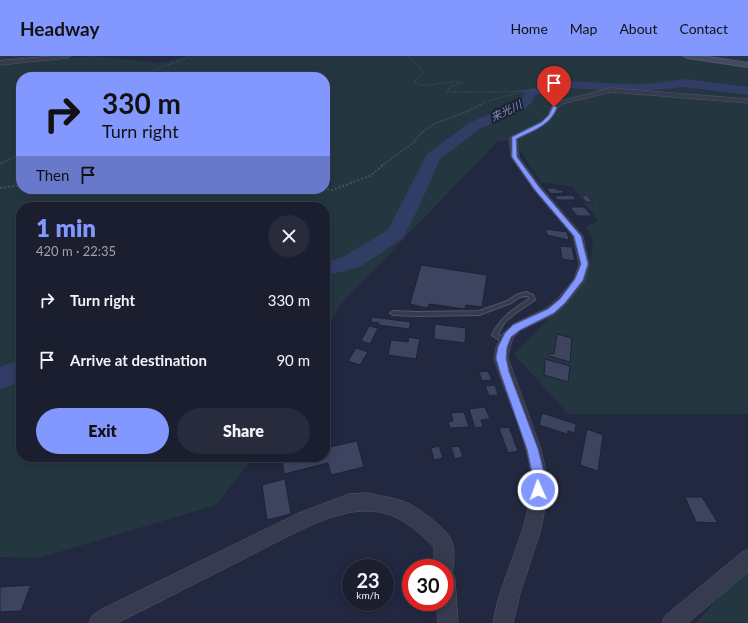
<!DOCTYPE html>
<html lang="en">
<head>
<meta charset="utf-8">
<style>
  body { margin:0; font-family:Lato,"Noto Sans JP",sans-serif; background:#272b3b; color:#f1f3f6; height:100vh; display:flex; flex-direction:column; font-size:15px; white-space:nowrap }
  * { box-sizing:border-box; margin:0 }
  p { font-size:13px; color:#9fa2aa }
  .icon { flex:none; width:22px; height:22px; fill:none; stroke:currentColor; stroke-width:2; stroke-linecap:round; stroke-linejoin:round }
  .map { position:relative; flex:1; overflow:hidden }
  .sheet { position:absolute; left:16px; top:146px; width:314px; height:260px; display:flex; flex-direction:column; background:#1a1e2f; border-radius:16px; box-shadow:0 2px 10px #0003,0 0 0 1px #383c4b }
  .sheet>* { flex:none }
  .banner { position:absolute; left:16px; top:16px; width:314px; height:122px; border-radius:16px; box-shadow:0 2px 10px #0003,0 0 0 1px #383c4b; background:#8298ff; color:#111; overflow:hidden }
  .speed { position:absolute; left:342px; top:503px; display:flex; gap:8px; font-size:20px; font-weight:700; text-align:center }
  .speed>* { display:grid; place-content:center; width:52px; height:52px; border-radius:50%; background:#1a1e2f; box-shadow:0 2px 10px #0003,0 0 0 1px #383c4b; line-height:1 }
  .speed small { font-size:10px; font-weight:400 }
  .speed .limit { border:6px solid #d22; background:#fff; color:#111 }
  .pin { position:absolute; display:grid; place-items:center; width:34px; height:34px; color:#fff; margin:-41px -17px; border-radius:50% 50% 50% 0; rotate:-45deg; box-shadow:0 0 4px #0007 }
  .pin .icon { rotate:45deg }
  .me { position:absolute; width:44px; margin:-22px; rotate:358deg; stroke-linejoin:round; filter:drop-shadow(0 0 3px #0008) }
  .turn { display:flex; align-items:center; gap:14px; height:84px; padding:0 20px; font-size:18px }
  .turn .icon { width:52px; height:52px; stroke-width:2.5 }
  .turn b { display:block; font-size:28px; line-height:34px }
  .then { display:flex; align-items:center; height:38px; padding:0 20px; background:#0003; gap:8px; font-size:15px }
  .round { display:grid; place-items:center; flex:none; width:42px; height:42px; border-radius:21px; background:#272b3b }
  .overview { display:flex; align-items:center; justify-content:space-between; height:68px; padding:0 20px }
  h1 { font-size:24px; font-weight:800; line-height:30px; color:#8298ff }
  .button { display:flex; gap:8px; margin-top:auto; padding:8px 20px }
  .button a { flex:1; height:46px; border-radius:24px; background:#8298ff; color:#111; font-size:16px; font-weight:800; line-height:46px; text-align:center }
  .button a+a { background:#272b3b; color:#f1f3f6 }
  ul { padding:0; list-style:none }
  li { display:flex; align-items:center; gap:12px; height:60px; padding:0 20px }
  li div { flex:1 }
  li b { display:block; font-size:15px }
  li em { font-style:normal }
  header { display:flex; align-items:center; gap:24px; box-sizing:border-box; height:56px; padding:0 20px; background:#8298ff; color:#111 }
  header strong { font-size:19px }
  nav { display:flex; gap:22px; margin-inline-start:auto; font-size:14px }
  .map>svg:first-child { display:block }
</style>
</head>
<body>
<header>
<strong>Headway</strong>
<nav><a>Home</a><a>Map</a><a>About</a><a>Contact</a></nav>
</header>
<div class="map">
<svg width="748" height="567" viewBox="0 0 748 567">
  <rect width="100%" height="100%" fill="#22283f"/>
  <path fill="#243740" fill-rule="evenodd" d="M 0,0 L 49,0 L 49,4 L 93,0 L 160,7 L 194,0 L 748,0 L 748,358 L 568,358 L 514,298 L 585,224 L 591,201 L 593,184 L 586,171 L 598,165 L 573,131 L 541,126 L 514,85 L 498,85 L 341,248 L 325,274 L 325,151 L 21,151 L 21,401 L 254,401 L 216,449 L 39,502 L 0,501 ZM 21,21 L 325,21 L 325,133 L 21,133 Z
    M 748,509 L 748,567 L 696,567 Z"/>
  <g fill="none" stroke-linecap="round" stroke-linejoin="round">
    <path fill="#323d66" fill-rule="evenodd" d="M 686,23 L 748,31 L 748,39 L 686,31 L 633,36 L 571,32 L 545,35 L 535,40 L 532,46 L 525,53 L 479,73 L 440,103 L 417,155 L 403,182 L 378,199 L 359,211 L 325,220 L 325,206 L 343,201 L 388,174 L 427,98 L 469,67 L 515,47 L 522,42 L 525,35 C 560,19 594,28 631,28 C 649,29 668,25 686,23 Z
      M 21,304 L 21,326 L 0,333 L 0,311 Z"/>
  </g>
  <path fill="#3d4460" stroke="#1d2236" d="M 546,132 L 555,132 L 557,134 L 562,134 L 564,137 L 551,138 Z
    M 573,139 L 576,144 L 558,144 L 554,140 Z
    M 581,139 L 587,139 L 593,146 L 586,146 Z
    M 570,151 L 584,151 L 592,160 L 577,160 Z
    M 546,173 L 567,176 L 569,184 L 547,179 Z
    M 560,190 L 572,191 L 575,205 L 562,203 Z
    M 421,209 L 487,219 L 482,251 L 466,249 L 465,253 L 430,248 L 427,252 L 410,248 Z
    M 372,261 L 411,266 L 409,273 L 378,269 L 379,267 L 371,266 Z
    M 435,268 L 466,272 L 465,287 L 434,283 Z
    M 369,270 L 378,272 L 370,288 L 361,285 Z
    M 557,278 L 572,282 L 570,306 L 549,300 L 549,297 L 554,298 Z
    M 409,281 L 420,283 L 416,303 L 388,299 L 391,284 L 408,286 Z
    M 356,292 L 368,296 L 360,309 L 348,305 Z
    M 545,303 L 570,310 L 568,326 L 544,319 Z
    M 488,315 L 492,324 L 482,325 L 479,316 Z
    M 495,329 L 498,339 L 489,340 L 485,330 Z
    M 485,351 L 490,363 L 481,364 L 483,371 L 475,372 L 469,353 Z
    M 464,356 L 469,371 L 450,372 L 448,366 L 453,365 L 451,357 Z
    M 542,357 L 576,368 L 575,377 L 568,375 L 567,378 L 539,369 Z
    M 509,371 L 518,395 L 508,397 L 499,372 Z
    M 587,373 L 603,379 L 598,415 L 580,409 Z
    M 357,385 L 364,411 L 331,419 L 328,407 L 284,418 L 282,402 L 325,401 L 325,392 Z
    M 439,390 L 443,402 L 434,404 L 431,392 Z
    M 459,390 L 463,401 L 455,403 L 451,391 Z
    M 285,423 L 291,458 L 267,464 L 262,429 Z
    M 685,441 L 702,441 L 718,467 L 696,466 Z
    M 31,529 L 21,555 L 0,556 L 0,531 Z"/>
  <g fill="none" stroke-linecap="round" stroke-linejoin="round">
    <defs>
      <path id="lane" d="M 526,236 L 533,239 L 535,244 L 517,256 L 507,264 L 503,269 L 498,278 L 507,284 L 508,286 L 505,288 L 493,280 L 492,279 C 500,262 513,253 529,243 L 529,241 L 526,240 L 520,241 L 511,247 L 479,259 L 417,260 L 393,259 L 390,257 L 393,255 L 417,256 L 479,255 L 507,245 L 516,239 Z"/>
      <path id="street" d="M 53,0 L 71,0 L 68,2 L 0,9 L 0,5 Z
        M 611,32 L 748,43 L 748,47 L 611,36 L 565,47 L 557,52 C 551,70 532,75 517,83 L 519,101 L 540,130 L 583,180 L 589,208 L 585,224 L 566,248 L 555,258 L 521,274 L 513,282 L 510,291 L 508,302 L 541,393 L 547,421 L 546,446 L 541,473 L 520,538 L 513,567 L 493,567 C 495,557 497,547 500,538 C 511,502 533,459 531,421 C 528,382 505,340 494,302 L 496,291 L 503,277 L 513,268 L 547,252 L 558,242 L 574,223 L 579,208 L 573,180 L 534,134 L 511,101 L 509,82 L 541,66 L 548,59 L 552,50 L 561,45 Z
        M 368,437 C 379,440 391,441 402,445 C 416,449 440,468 449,480 C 455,487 455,508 452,516 L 455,523 L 458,567 L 438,567 L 436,546 L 445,546 L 445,512 L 434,512 L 434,491 C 414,472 396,455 367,455 C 331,454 282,484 249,500 C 205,523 161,545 117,567 L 89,567 L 92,560 L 100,554 L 301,456 L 349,438 Z
        M 748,494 L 748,516 L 688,567 L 662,567 L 665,560 L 741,497 Z"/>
      <path id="secondary" d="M 684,0 L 702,0 L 748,7 L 748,11 L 688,2 Z"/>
    </defs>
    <use href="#lane" stroke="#51566a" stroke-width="2"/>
    <use href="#street" stroke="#51566a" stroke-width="1"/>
    <use href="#secondary" stroke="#51566a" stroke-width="2"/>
    <path stroke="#42545d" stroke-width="1" stroke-dasharray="1.5 1.5" stroke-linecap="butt" d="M 408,0 L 417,8 L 423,17 L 414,26 C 429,35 445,22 462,27 L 450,31 L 447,36 L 509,36 L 530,34 L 551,37 L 557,42
      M 137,21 L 190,0
      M 480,49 L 488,45 L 525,35"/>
    <path stroke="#42545d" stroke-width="1.5" stroke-dasharray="1.5 1.5" stroke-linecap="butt" d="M 0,108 L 21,98
      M 381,110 L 413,87 L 421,77 L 434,68 L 466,56 L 482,48"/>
    <path stroke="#42545d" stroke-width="2" stroke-dasharray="2 2" stroke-linecap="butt" d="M 0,132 L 21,129
      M 319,133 L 332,134 L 370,120 L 383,109"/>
    <use href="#lane" fill="#363b4f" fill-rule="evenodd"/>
    <use href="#street" fill="#363b4f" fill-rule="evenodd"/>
    <use href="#secondary" fill="#434962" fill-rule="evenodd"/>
  </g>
  <path fill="#8298ff" stroke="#5463a6" d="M 553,50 L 557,51 C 550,70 533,74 516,83 L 517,101 L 539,131 L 581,180 L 588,208 L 583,224 L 565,247 L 554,257 L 520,274 L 511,281 L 507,291 L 506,302 L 509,316 L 538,393 L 545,421 L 542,438 L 538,439 L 534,438 L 532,434 L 533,421 L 527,393 L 500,316 L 496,302 L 498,291 L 505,277 L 513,269 L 548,253 L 560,243 L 575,223 L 581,208 L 574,180 L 535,134 L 512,101 L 512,81 L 542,66 L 549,59 Z"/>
  <g text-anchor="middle" stroke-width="4" stroke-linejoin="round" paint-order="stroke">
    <g font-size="11" font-style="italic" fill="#7f8bb8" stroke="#1b2034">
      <text transform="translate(506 55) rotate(-26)" y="4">来光川</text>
    </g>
  </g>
</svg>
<div class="speed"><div>23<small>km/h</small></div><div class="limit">30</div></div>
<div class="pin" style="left:554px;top:51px;background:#d93025"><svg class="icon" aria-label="arrive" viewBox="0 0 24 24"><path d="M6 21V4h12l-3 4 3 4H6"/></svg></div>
<svg class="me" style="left:538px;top:434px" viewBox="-20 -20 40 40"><circle r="17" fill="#8298ff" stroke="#fff" stroke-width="3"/><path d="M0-11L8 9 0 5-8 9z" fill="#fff"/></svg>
<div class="banner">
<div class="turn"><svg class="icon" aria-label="right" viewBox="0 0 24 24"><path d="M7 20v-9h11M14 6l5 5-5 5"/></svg><div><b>330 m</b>Turn right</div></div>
<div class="then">Then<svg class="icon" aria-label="arrive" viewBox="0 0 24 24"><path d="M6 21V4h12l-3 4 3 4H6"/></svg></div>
</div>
<section class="sheet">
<div class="overview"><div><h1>1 min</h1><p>420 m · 22:35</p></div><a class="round"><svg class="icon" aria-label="close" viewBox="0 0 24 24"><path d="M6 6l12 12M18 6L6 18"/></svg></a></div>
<ul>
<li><svg class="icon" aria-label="right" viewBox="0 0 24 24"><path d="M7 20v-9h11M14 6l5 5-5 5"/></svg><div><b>Turn right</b></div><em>330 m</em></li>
<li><svg class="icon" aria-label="arrive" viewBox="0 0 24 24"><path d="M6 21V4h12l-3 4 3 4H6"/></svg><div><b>Arrive at destination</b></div><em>90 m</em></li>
</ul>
<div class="button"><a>Exit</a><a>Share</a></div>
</section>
</div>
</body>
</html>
